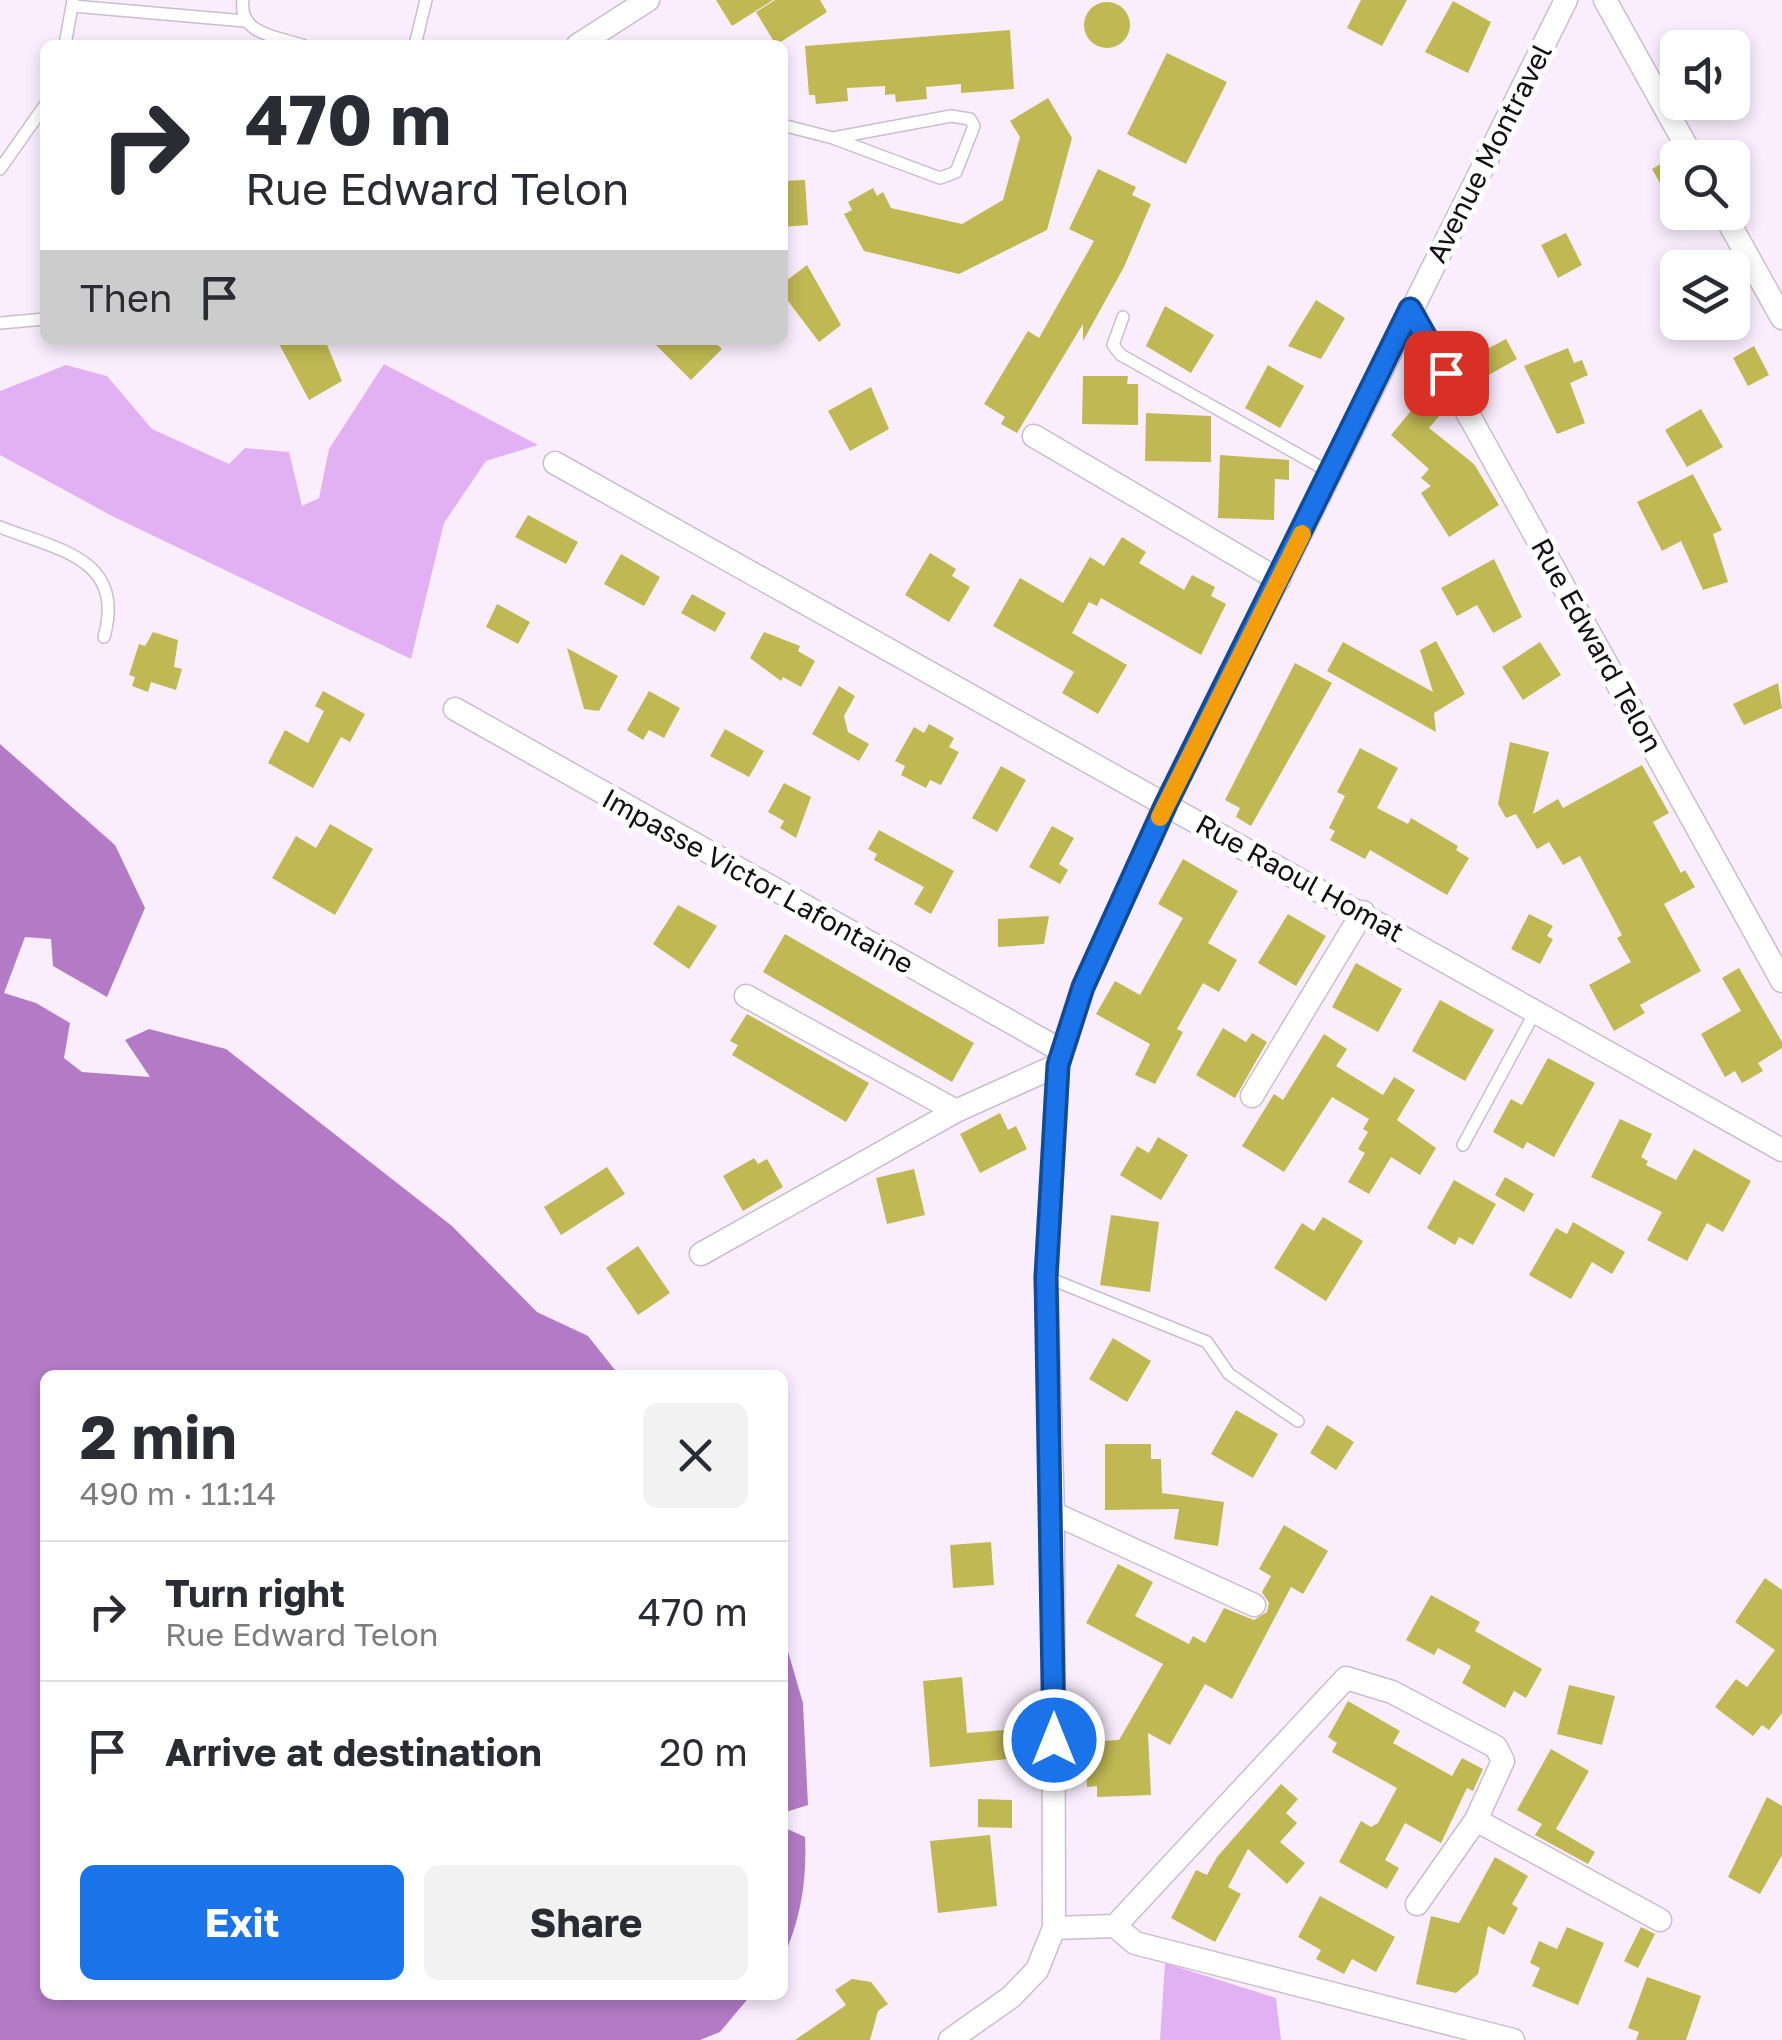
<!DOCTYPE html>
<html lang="en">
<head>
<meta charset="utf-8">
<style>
  body { margin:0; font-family:"Golos Text",sans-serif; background:#f2f2f3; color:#2b2b33; height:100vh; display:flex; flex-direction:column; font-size:38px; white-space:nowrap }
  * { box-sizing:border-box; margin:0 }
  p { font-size:32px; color:#7c7c81 }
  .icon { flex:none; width:55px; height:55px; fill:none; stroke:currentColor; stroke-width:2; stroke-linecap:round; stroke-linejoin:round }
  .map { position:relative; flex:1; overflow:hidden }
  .side { position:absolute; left:40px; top:1370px; width:748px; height:630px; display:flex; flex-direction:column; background:#fff; border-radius:15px; box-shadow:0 5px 15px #0003 }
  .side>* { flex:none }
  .top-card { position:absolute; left:40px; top:40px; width:748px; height:305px; border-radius:15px; box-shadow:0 5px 15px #0003; background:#fff; color:#2b2b33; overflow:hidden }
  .controls { position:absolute; left:1660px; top:30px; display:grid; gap:20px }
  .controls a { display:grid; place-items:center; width:90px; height:90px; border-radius:15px; background:#fff; box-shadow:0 5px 15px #0003; font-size:50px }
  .pin { position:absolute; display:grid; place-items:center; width:85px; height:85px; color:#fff; margin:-42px; border-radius:20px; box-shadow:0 5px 15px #0006 }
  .me { position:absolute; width:110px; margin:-55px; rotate:0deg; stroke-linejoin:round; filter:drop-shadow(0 0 8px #0008) }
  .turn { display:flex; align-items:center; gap:35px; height:210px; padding:0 40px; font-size:45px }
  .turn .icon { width:130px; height:130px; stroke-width:2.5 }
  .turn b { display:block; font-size:70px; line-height:85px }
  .then { display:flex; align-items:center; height:95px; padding:0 40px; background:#0003; gap:20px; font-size:38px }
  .round { display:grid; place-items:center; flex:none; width:105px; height:105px; border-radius:15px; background:#f2f2f3 }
  .overview { display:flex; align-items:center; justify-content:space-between; height:170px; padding:0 40px }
  h1 { font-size:60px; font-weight:700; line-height:75px }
  .button { display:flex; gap:20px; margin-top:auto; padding:20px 40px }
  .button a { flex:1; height:115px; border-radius:15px; background:#1a73e8; color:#fff; font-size:40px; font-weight:700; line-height:115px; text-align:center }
  .button a+a { background:#f2f2f3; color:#2b2b33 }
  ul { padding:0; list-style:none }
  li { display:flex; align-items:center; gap:30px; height:140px; padding:0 40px; border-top:2px solid #e1e1e2 }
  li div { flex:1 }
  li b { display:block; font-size:38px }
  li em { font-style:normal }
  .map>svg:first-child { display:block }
</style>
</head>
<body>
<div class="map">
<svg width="1782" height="2040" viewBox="0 0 1782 2040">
  <rect width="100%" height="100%" fill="#faeefe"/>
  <path fill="#e2b1f3" d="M 384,364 L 538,445 L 486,461 L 444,523 L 411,659 L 114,517 L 0,455 L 0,391 L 66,365 L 107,376 L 152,429 L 229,464 L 245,448 L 289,452 L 302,506 L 319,498 L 329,449 Z
    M 1165,1963 L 1276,1998 L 1281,2040 L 1160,2040 Z"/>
  <path fill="#b37bc6" d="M 0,744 L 115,845 L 145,908 L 107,997 L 53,966 L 51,939 L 25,937 L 4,993 L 36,1003 L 70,1023 L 64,1058 L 82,1072 L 150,1077 L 125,1040 L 149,1029 L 226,1049 L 452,1226 L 537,1312 L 588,1336 L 619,1375 L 45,1375 L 45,1995 L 751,1995 L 720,2032 L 700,2040 L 0,2040 Z
    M 782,1631 L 803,1703 L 808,1805 L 783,1813 Z
    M 783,1827 L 805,1837 C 807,1882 801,1917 783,1959 Z"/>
  <path fill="#bfb853" d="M 716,0 L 773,0 L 732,26 Z
    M 775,0 L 820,0 L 827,12 L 776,45 L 756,12 Z
    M 1361,0 L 1407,0 L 1382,46 L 1347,28 Z
    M 1453,1 L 1491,22 L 1468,73 L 1425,52 Z
    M1084 25a23 23 0 1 1 46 0a23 23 0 1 1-46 0Z
    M 1010,30 L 1014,89 L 961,93 L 961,84 L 926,87 L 927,99 L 896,102 L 895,94 L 885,95 L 885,86 L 847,88 L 848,101 L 816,104 L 815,95 L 809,95 L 805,46 Z
    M 1167,53 L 1227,82 L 1186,164 L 1127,134 Z
    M 1048,98 L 1072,138 L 1047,230 L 959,274 L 864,251 L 844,214 L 852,210 L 848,202 L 873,188 L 877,196 L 883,192 L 891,208 L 962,224 L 1003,200 L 1020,137 L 1010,121 Z
    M 1675,156 L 1678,161 L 1678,214 L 1652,169 Z
    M 1098,169 L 1136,187 L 1132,195 L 1151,204 L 1124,267 L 1083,341 L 1083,324 L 1017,433 L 1001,424 L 1005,417 L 984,404 L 1028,331 L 1039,338 L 1094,241 L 1069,229 Z
    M 805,180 L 808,225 L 782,227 L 782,181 Z
    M 1566,233 L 1582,265 L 1558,278 L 1541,245 Z
    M 807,265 L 841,325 L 819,342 L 782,293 L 782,284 Z
    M 1316,300 L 1345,318 L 1321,359 L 1288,346 Z
    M 1165,306 L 1214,335 L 1191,373 L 1146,346 Z
    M 1506,339 L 1517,359 L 1487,376 L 1476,355 Z
    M 277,340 L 325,340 L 342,381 L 309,400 Z
    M 651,340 L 713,340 L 722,349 L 691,380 Z
    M 1754,346 L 1769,375 L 1748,386 L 1733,358 Z
    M 1568,348 L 1574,363 L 1582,360 L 1588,375 L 1570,383 L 1585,423 L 1557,434 L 1524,366 Z
    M 1268,365 L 1304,386 L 1280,428 L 1245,408 Z
    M 1083,376 L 1128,376 L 1127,384 L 1138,384 L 1138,425 L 1082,424 Z
    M 871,387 L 889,429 L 850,451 L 828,411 Z
    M 1426,393 L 1445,409 L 1429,428 L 1474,464 L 1499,505 L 1449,537 L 1421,493 L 1431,486 L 1421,478 L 1429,469 L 1391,435 Z
    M 1701,409 L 1723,447 L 1687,467 L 1665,430 Z
    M 1146,413 L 1211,416 L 1211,462 L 1145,461 Z
    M 1220,455 L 1289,460 L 1289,480 L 1275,479 L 1274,520 L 1218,518 Z
    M 1693,474 L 1722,530 L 1713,534 L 1728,582 L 1703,590 L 1681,541 L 1662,551 L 1637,502 Z
    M 528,515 L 578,542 L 566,564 L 515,537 Z
    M 1122,537 L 1146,552 L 1139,563 L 1184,590 L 1192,575 L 1215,587 L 1211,596 L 1226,604 L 1201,655 L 1101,598 L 1097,606 L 1089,602 L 1072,633 L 1127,665 L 1098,714 L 1062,693 L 1074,672 L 993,626 L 1020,578 L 1063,603 L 1090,557 L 1104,566 Z
    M 930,553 L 956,569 L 952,576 L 970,587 L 949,622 L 905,595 Z
    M 621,554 L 660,577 L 644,606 L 604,584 Z
    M 1494,559 L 1522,617 L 1493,633 L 1477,605 L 1457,616 L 1441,588 Z
    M 692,594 L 726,613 L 715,632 L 681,613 Z
    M 497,604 L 530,622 L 518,644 L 486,627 Z
    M 153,632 L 178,640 L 174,667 L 182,669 L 176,690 L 151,682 L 148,692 L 132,686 L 135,677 L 129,675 L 139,644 L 145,646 Z
    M 764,632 L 800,646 L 798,651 L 815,661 L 801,687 L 783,677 L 781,681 L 750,658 Z
    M 1436,641 L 1465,694 L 1434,713 L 1436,732 L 1327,671 L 1343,642 L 1433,692 L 1420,650 Z
    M 1540,642 L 1561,675 L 1523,700 L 1502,667 Z
    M 567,648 L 618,676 L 599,711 L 584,709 Z
    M 1295,663 L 1332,683 L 1251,826 L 1236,817 L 1240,808 L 1225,800 Z
    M 1778,683 L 1782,708 L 1744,725 L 1733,704 Z
    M 839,686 L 855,696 L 844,716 L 848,732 L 869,744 L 859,761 L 812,734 Z
    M 323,691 L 365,714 L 350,742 L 341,737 L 313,788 L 268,763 L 285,730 L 308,743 L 324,711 L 315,706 Z
    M 649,691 L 680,708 L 664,738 L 649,730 L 643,740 L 627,730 Z
    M 929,724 L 954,738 L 949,747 L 959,752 L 941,785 L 930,780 L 926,788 L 901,775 L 905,766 L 895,761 L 914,727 L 924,733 Z
    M 725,729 L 764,751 L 749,777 L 710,756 Z
    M 1510,742 L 1549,752 L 1533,814 L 1558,799 L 1563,808 L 1642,765 L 1669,813 L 1653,822 L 1681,873 L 1685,870 L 1695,887 L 1664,904 L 1701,971 L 1640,1005 L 1645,1013 L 1614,1031 L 1589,985 L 1631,962 L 1617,938 L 1622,935 L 1580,856 L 1563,865 L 1549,842 L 1537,849 L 1516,814 L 1506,818 L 1498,804 Z
    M 1360,748 L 1398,768 L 1377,808 L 1408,824 L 1411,818 L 1458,846 L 1456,850 L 1469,858 L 1447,895 L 1370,850 L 1365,859 L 1330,840 L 1335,831 L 1329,828 L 1345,796 L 1337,792 Z
    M 1001,766 L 1026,780 L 997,832 L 972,818 Z
    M 784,783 L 811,797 L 796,838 L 780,828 L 784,821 L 768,812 Z
    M 330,824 L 373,849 L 335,915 L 272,878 L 296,836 L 316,848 Z
    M 1052,826 L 1074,838 L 1059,864 L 1068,870 L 1060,884 L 1029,867 Z
    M 879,830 L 954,871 L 931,914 L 914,904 L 924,887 L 874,860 L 877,854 L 868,849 Z
    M 1183,859 L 1238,891 L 1208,943 L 1237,960 L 1219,992 L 1203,983 L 1177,1029 L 1183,1032 L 1155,1084 L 1135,1075 L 1150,1044 L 1096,1014 L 1115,981 L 1140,995 L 1183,918 L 1158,904 Z
    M 678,905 L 717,926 L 689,969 L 653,944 Z
    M 1288,914 L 1326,936 L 1296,986 L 1258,963 Z
    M 1529,914 L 1553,926 L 1547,936 L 1553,939 L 1540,964 L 1511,949 Z
    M 1049,916 L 1044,944 L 998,947 L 998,919 Z
    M 785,934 L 974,1043 L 952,1082 L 763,972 Z
    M 1356,963 L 1402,989 L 1378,1032 L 1332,1007 Z
    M 1739,968 L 1782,1042 L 1782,1048 L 1758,1063 L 1763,1071 L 1742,1083 L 1735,1071 L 1725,1077 L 1701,1034 L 1741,1011 L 1722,978 Z
    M 1440,1000 L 1494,1030 L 1465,1081 L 1412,1051 Z
    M 747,1014 L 869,1083 L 846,1122 L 732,1055 L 738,1045 L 730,1041 Z
    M 1223,1028 L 1246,1042 L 1252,1033 L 1267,1042 L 1235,1098 L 1196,1075 Z
    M 1324,1034 L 1347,1049 L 1336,1066 L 1383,1095 L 1394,1077 L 1415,1090 L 1397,1120 L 1436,1148 L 1420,1175 L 1391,1157 L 1369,1194 L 1348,1182 L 1365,1153 L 1358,1149 L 1368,1132 L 1363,1129 L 1369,1119 L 1332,1097 L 1284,1172 L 1242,1146 L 1274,1094 L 1283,1100 Z
    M 1548,1058 L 1595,1083 L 1554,1157 L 1527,1142 L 1523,1149 L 1493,1132 L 1511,1099 L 1522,1105 Z
    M 1000,1113 L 1008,1130 L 1016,1126 L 1027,1149 L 980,1173 L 960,1134 Z
    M 1620,1119 L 1652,1134 L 1641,1157 L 1648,1161 L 1646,1165 L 1676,1180 L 1694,1149 L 1751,1181 L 1723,1232 L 1707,1223 L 1687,1261 L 1647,1240 L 1662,1212 L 1591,1177 Z
    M 1158,1137 L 1188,1155 L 1161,1200 L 1120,1175 L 1137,1146 L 1149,1153 Z
    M 754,1158 L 758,1164 L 767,1159 L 783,1187 L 743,1211 L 723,1176 Z
    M 607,1167 L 625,1194 L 561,1235 L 544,1207 Z
    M 914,1169 L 925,1215 L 887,1224 L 876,1178 Z
    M 1505,1177 L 1534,1194 L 1524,1212 L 1495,1195 Z
    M 1454,1180 L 1496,1204 L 1473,1245 L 1459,1237 L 1455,1245 L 1427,1228 Z
    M 1111,1215 L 1159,1222 L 1150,1292 L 1100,1285 Z
    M 1323,1217 L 1363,1241 L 1326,1301 L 1274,1268 L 1302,1223 L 1314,1231 Z
    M 1573,1222 L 1625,1252 L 1612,1274 L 1592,1262 L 1571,1299 L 1529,1275 L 1556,1228 L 1567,1234 Z
    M 638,1246 L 670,1293 L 638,1315 L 606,1268 Z
    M 1113,1338 L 1151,1361 L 1127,1402 L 1089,1379 Z
    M 1236,1410 L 1278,1434 L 1253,1478 L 1211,1454 Z
    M 1327,1425 L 1354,1442 L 1336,1470 L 1310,1453 Z
    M 1105,1444 L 1151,1444 L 1151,1459 L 1161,1459 L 1162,1493 L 1224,1502 L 1218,1546 L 1174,1539 L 1179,1509 L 1105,1510 Z
    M 1284,1525 L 1328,1551 L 1303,1594 L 1291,1587 L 1232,1699 L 1205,1684 L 1170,1745 L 1148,1733 L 1151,1795 L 1097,1797 L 1097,1786 L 1087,1787 L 1085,1742 L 1119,1740 L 1163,1664 L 1086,1623 L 1118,1564 L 1153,1582 L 1135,1616 L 1189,1644 L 1193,1636 L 1205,1643 L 1224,1608 L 1254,1620 L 1267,1612 L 1269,1603 L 1262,1592 L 1271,1576 L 1259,1569 Z
    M 991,1542 L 994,1585 L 953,1588 L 950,1545 Z
    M 1765,1578 L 1782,1590 L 1782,1713 L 1769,1730 L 1762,1725 L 1753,1736 L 1715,1707 L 1736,1679 L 1747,1687 L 1775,1650 L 1735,1622 Z
    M 1431,1595 L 1480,1622 L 1475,1631 L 1542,1669 L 1526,1698 L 1514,1691 L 1505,1708 L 1462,1683 L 1471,1666 L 1438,1648 L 1434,1655 L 1406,1640 Z
    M 962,1677 L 967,1733 L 1005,1730 L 1008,1759 L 930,1767 L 923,1681 Z
    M 1569,1685 L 1615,1696 L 1602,1745 L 1557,1734 Z
    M 1348,1701 L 1400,1731 L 1393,1743 L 1452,1776 L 1462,1758 L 1483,1769 L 1473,1791 L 1467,1788 L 1441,1843 L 1405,1823 L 1385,1860 L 1399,1868 L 1387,1889 L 1339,1862 L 1361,1821 L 1371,1827 L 1378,1823 L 1397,1788 L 1332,1752 L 1337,1743 L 1328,1737 Z
    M 1551,1749 L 1589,1771 L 1556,1829 L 1595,1852 L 1588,1864 L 1535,1835 L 1542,1824 L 1517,1810 Z
    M 1281,1784 L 1298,1799 L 1286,1813 L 1297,1823 L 1280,1842 L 1305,1863 L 1287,1884 L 1248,1849 L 1228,1887 L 1241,1894 L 1215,1942 L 1171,1918 L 1196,1870 L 1207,1875 L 1217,1857 Z
    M 1767,1797 L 1782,1806 L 1782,1855 L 1760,1894 L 1728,1877 Z
    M 978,1799 L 1012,1800 L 1012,1828 L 978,1827 Z
    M 990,1835 L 997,1906 L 938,1913 L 930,1841 Z
    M 1495,1857 L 1528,1876 L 1512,1904 L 1518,1908 L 1504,1935 L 1488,1926 L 1478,1974 L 1456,1993 L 1416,1984 L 1431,1916 L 1459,1923 Z
    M 1320,1896 L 1395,1937 L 1376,1972 L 1352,1959 L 1344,1974 L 1316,1959 L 1321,1950 L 1298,1937 Z
    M 1567,1927 L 1604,1943 L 1578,2005 L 1532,1986 L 1540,1968 L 1530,1963 L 1539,1941 L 1557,1949 Z
    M 1641,1927 L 1655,1934 L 1638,1968 L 1624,1961 Z
    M 1647,1977 L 1701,1996 L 1686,2040 L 1636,2040 L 1639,2032 L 1628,2028 Z
    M 852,1979 L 871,1982 L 888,2004 L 878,2011 L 870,2040 L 795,2040 L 846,2005 L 835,1990 Z"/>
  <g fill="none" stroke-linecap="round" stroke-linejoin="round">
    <defs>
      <path id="lane" d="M 243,0 C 238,34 277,37 302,45
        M 73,6 L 245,21
        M 65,45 L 73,0
        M 415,45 L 426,0
        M 782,125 L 833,138 L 940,178 L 956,172 L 974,126 L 970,119 L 951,116 L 833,138
        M 0,169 L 45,105
        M 1123,317 L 1113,345 L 1121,355 L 1333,474
        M 0,323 L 45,319
        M 0,527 C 58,550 126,558 104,637
        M 1463,1145 L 1535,1012
        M 1046,1277 L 1207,1342 L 1229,1374 L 1298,1421"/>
      <path id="street" d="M 1605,0 L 1693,158
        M 578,45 L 648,0
        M 1723,212 L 1782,318
        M 1410,309 L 1782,981
        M 1034,436 L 1279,580
        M 555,463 L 1782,1150
        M 455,709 L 1062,1051
        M 746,996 L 956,1111 L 1058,1065
        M 1252,1096 L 1363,912
        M 701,1254 L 956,1111
        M 1053,1513 L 1254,1605
        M 1476,1820 L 1660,1920
        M 1115,1926 L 1346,1678 L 1392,1692 L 1496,1747 L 1503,1761 L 1476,1820 L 1417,1904
        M 1054,1928 L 1115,1926 L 1135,1943 L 1513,2040
        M 950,2040 L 1011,1997 L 1037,1970 L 1054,1928 L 1053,1513 L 1046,1277 L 1058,1065 L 1083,987 L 1166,804 L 1566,0"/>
    </defs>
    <use href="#lane" stroke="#c9becd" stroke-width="14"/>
    <use href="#street" stroke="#c9becd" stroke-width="25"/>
    <use href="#lane" stroke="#fff" stroke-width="11"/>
    <use href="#street" stroke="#fff" stroke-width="22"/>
  </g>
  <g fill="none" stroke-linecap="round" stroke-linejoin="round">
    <defs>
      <path id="route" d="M 1054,1740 L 1046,1277 L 1058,1065 L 1083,987 L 1166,804 L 1410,309 L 1446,373"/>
    </defs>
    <use href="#route" stroke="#114b97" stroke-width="25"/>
    <use href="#route" stroke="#1a73e8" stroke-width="18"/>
    <path stroke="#f59e0b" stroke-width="18" d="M 1160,817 L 1302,534"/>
  </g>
  <g text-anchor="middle" stroke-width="10" stroke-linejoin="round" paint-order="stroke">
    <g font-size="28" fill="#130f14" stroke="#fff">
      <text transform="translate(1489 153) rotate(-63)" y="10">Avenue Montravel</text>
      <text transform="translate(1597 645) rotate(61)" y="10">Rue Edward Telon</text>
      <text transform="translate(1300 878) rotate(29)" y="10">Rue Raoul Homat</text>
      <text transform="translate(758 881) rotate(29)" y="10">Impasse Victor Lafontaine</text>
    </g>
  </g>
</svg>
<div class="controls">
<a><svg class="icon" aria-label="sound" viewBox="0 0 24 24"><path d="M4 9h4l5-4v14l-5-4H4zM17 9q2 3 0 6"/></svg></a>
<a><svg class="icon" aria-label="search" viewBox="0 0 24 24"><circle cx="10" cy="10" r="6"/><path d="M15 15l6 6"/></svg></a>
<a><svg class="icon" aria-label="layers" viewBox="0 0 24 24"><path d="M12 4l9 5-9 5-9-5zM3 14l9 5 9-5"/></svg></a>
</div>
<div class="pin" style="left:1446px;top:373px;background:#d93025"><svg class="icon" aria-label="arrive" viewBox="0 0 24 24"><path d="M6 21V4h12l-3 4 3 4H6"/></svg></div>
<svg class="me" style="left:1054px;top:1740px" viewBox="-20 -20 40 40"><circle r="17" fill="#1a73e8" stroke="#fff" stroke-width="3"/><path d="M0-11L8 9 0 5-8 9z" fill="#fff"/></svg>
<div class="top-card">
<div class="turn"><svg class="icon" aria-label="right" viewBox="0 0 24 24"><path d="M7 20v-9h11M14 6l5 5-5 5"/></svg><div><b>470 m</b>Rue Edward Telon</div></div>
<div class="then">Then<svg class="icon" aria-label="arrive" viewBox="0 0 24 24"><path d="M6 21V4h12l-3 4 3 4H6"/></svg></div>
</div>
<section class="side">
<div class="overview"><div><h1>2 min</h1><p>490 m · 11:14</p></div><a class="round"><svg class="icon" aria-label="close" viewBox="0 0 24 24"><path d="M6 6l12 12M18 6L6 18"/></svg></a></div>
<ul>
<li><svg class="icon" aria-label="right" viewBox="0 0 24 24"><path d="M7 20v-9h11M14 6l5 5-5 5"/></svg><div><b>Turn right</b><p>Rue Edward Telon</p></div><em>470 m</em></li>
<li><svg class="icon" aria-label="arrive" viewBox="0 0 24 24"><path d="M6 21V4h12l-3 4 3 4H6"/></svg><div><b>Arrive at destination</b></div><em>20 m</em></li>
</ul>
<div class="button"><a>Exit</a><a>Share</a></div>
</section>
</div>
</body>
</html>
